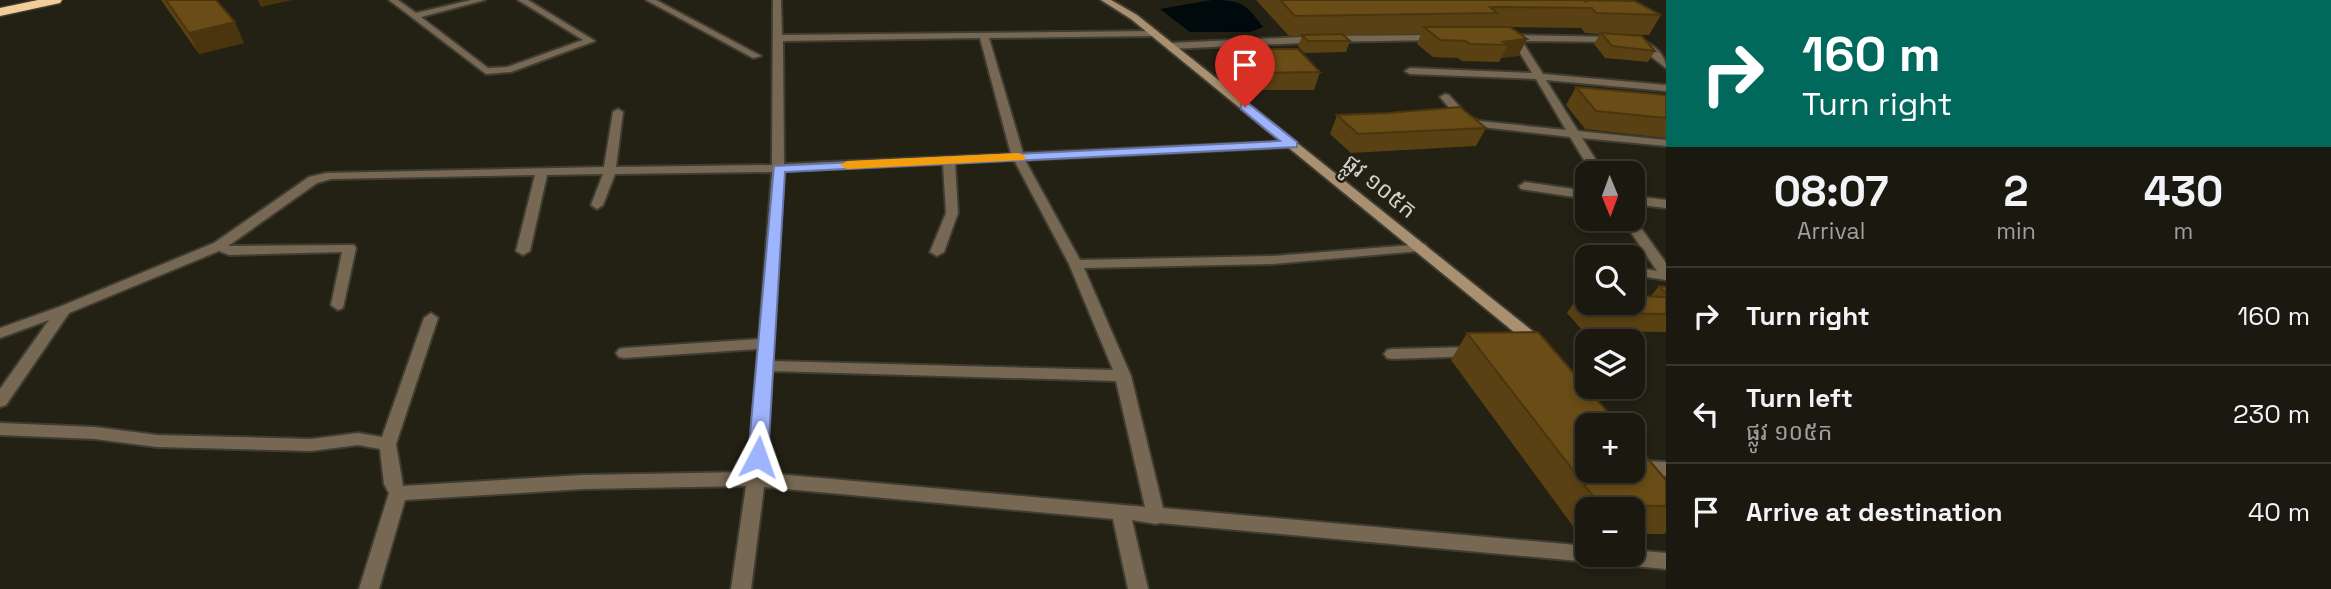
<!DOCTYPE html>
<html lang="en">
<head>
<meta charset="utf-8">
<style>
  body { margin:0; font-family:"Space Grotesk","Noto Sans Khmer",sans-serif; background:#27251d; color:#f1f3f6; height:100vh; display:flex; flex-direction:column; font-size:26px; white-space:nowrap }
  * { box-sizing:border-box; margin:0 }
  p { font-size:23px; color:#9fa09e }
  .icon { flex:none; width:38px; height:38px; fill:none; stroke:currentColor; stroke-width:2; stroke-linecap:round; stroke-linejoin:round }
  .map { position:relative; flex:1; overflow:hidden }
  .drawer { display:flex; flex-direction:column; background:#1a180f; width:665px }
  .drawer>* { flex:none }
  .hud { background:#00695c; color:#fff; overflow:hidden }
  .needle { width:46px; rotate:179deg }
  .buttons { position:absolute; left:1575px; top:161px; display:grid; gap:14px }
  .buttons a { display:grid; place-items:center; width:70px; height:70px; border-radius:14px; background:#1a180f; box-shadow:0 4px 10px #0003,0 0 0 2px #38372f; font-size:35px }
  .pin { position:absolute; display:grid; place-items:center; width:60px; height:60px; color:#fff; margin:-72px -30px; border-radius:50% 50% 50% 0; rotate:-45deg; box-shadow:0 0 7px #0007 }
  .pin .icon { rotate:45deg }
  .me { position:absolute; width:77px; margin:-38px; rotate:4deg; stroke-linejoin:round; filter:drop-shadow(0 0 5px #0008) }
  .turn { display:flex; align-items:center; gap:24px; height:147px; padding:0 21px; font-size:32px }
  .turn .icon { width:91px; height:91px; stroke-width:2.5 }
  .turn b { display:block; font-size:49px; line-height:60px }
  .eta { display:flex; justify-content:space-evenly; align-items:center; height:119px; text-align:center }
  .eta b { font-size:42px; font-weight:700; line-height:49px }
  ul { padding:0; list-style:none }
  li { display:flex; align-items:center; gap:21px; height:98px; padding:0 21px; border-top:2px solid #38372f }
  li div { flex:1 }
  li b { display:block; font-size:26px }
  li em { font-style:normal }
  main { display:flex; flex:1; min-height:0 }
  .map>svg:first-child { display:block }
</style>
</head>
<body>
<main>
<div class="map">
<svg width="1666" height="589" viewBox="0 0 1666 589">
  <rect width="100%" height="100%" fill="#232014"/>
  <path fill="#00090b" d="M 1212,0 C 1241,0 1246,4 1263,27 L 1250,32 L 1190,32 L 1160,9 Z"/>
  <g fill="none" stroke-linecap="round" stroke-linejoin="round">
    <defs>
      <path id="street" d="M 389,0 L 398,0 L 416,13 L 471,0 L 485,0 L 421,17 L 488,68 L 507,67 L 583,40 L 518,0 L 528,0 L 595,41 L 511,72 L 486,74 Z
        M 646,0 L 656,0 L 761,56 L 753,58 Z
        M 773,0 L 781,0 L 782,35 L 1157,31 L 1159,33 L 1154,36 L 989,38 L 1023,153 L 1292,141 L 1298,144 L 1292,147 L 1025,160 L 1080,260 L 1273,256 L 1425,244 L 1427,247 L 1420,251 L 1273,264 L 1084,268 L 1131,376 L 1163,508 L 1587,546 L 1587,555 L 1633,555 L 1633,550 L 1666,553 L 1666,569 L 1160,523 L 1156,524 L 1132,520 L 1148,589 L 1128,589 L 1113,519 L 764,487 L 751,589 L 731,589 L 746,486 L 583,489 L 405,500 L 379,589 L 359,589 L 389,493 L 384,484 L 380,449 L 358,445 L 311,451 L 157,447 L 95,439 L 0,435 L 0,423 L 95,427 L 157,435 L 311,439 L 358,433 L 382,437 L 424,318 L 431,313 L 438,318 L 396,444 L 403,486 L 583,475 L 748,472 L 758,349 L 624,358 L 619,357 L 616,353 L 619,349 L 624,348 L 759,339 L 772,172 L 615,174 L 603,205 L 597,209 L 591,205 L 603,174 L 547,175 L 530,251 L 523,255 L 516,251 L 535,175 L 331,179 L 317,183 L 228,246 L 354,245 L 356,248 L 343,308 L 338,310 L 331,305 L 342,252 L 229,255 L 219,251 L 69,313 L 6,405 L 0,407 L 0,389 L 49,320 L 0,338 L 0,328 L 59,307 L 214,243 L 309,177 L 326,173 L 604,167 L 613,112 L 618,109 L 623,112 L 616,167 L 772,165 ZM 980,38 L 1011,154 L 784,164 L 783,41 ZM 1014,160 L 1069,264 L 1113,370 L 772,361 L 784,171 L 943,164 L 946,213 L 930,252 L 937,256 L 944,252 L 958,213 L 955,163 ZM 771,371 L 1116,381 L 1145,507 L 765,473 Z
        M 1436,35 L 1439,36 L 1439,40 L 1323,42 L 1170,49 L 1165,46 L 1170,43 L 1323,36 Z
        M 1516,35 L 1618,37 L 1620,39 L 1615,42 L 1522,41 L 1543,74 L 1666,85 L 1666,91 L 1546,80 L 1578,131 L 1666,140 L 1666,146 L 1582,138 L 1604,173 L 1592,173 L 1570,137 L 1473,126 L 1460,120 L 1440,97 L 1445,94 L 1449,95 L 1468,116 L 1479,121 L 1566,130 L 1536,79 L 1410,74 L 1405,71 L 1410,68 L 1532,73 L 1513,41 L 1504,38 Z
        M 1635,40 C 1649,40 1666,53 1666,68 L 1635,44 Z
        M 1525,182 L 1587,191 L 1587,199 L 1521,189 L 1519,186 Z
        M 1633,196 L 1666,200 L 1666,208 L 1633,204 Z
        M 1633,217 L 1666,263 L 1666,280 L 1633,275 L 1633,267 L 1657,271 L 1622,219 L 1633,219 Z
        M 1473,347 L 1478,348 L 1481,352 L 1478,356 L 1392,359 L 1387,358 L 1384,354 L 1387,350 L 1392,349 Z
        M 1646,461 L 1666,462 L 1666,476 L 1640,473 L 1637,468 L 1640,463 Z"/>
      <path id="secondary" d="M 1101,0 L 1111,0 L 1137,15 L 1545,341 L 1547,345 L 1545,349 L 1535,349 L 1131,19 Z"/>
      <path id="highway" d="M 38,0 L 62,0 L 60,3 L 0,16 L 0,8 Z"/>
    </defs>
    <use href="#street" stroke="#3f3c31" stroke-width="4"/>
    <use href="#secondary" stroke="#3f3c31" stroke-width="4"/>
    <use href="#highway" stroke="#3f3c31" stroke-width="3"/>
    <use href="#street" fill="#776853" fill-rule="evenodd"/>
    <use href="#secondary" fill="#a99070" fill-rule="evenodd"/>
    <use href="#highway" fill="#f3cd99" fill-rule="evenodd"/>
  </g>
  <path fill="#5a4113" d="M 161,0 L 216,0 L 244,43 L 199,54 Z
    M 1256,0 L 1583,0 L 1661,15 L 1649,35 L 1618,34 L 1655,51 L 1648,62 L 1605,58 L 1594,44 L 1600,34 L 1585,33 L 1581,28 L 1510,27 L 1518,56 L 1501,58 L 1499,62 L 1462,61 L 1458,58 L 1433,57 L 1417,44 L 1421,34 L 1344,35 L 1350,41 L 1346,52 L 1304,53 L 1298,46 L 1302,36 L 1289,36 Z
    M 1233,49 L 1320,72 L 1314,90 L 1246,90 L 1228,66 Z
    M 1576,87 L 1666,95 L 1666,138 L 1585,129 L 1566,105 Z
    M 1337,115 L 1486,128 L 1476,146 L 1351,153 L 1330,134 Z
    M 1659,286 L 1666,287 L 1666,332 L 1583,331 L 1567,313 L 1579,295 L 1651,296 Z
    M 1467,333 L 1666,480 L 1666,532 L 1664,534 L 1633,534 L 1633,509 L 1587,509 L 1587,533 L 1578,533 L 1451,360 Z"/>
  <path fill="#4a350f" d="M 258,0 L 292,0 L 261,7 Z
    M 235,22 L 244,43 L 199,54 L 189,33 Z
    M 1527,39 L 1518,56 L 1501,58 L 1508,45 L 1503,42 Z"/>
  <path fill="#694c16" stroke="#4a350f" stroke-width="2" d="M 166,0 L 216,0 L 235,22 L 189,33 Z
    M 1280,0 L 1583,0 L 1587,2 L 1585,0 L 1635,1 L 1661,15 L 1596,13 L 1592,8 L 1490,7 L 1497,13 L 1295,16 Z
    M 1424,27 L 1510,27 L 1527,39 L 1503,42 L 1508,45 L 1470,44 L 1466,41 L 1440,40 Z
    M 1601,33 L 1642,36 L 1655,51 L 1612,46 Z
    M 1342,34 L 1350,41 L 1308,41 L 1302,35 Z
    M 1233,49 L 1298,49 L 1320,72 L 1252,73 Z
    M 1576,87 L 1666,95 L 1666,118 L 1596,111 Z
    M 1460,107 L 1486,128 L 1358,134 L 1337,115 L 1388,113 Z
    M 1659,286 L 1666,287 L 1666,294 Z
    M 1579,295 L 1587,295 L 1587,303 L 1633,303 L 1633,296 L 1666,297 L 1666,314 L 1595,313 Z
    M 1538,332 L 1619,425 L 1587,425 L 1587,471 L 1633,471 L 1633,441 L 1666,480 L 1666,506 L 1600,505 L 1467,333 Z"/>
  <path fill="#9eb4fd" stroke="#6775a4" stroke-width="2" d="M 1241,104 L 1249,104 L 1297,142 L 1297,147 L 785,172 L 768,457 L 765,462 L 758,464 L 751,462 L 748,457 L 774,166 L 1280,141 L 1241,109 Z"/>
  <path fill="#f59e0b" d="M 1019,153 L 1026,157 L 1024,160 L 847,169 L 840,165 L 847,161 Z"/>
  <g text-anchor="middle" stroke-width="5" stroke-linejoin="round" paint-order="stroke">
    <g font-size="23" fill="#d3d1c9" stroke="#232014">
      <text transform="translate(1380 186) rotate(39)" y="8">ផ្លូវ ១០៥ក</text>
    </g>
  </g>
</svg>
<div class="buttons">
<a><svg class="needle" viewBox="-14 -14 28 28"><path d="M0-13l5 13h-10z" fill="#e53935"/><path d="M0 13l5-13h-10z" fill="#9fa09e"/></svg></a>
<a><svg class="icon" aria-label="search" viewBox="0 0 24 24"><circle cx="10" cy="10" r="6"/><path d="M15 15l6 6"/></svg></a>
<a><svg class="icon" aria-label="layers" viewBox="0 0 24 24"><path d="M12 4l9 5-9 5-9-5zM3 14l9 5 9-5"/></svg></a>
<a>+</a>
<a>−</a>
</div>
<div class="pin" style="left:1245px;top:107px;background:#d93025"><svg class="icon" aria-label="arrive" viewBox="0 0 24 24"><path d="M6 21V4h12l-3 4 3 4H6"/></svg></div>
<svg class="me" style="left:758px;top:457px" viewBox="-20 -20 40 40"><path d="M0-17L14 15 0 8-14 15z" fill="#9eb4fd" stroke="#fff" stroke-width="4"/></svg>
</div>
<section class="drawer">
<div class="hud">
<div class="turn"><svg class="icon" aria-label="right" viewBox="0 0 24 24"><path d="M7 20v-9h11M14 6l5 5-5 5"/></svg><div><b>160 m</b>Turn right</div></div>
</div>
<div class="eta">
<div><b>08:07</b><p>Arrival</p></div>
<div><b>2</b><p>min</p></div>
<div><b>430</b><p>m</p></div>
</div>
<ul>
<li><svg class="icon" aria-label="right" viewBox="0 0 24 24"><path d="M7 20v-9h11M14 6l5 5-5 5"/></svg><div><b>Turn right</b></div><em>160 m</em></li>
<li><svg class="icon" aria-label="left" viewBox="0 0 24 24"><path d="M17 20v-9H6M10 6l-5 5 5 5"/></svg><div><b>Turn left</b><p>ផ្លូវ ១០៥ក</p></div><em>230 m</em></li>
<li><svg class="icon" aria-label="arrive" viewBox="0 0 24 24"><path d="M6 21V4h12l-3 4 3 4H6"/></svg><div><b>Arrive at destination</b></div><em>40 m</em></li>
</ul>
</section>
</main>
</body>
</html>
